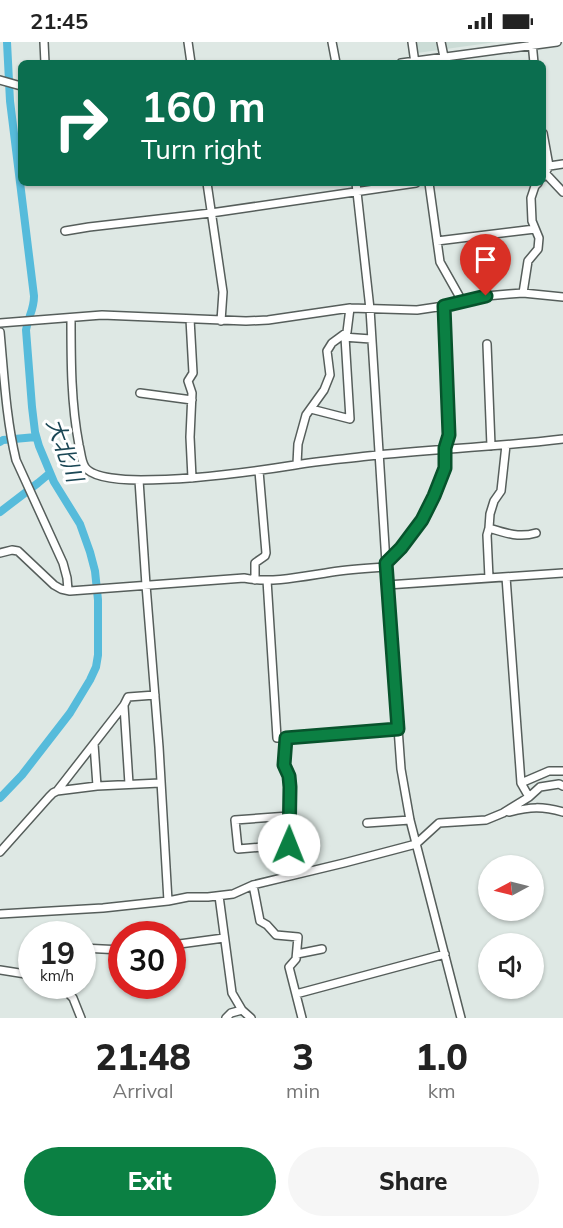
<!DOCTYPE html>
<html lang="en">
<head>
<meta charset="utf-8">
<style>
  body { margin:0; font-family:Mulish,"Noto Sans JP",sans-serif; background:#f6f6f6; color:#222; height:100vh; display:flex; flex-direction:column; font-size:22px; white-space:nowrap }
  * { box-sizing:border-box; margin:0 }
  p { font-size:20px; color:#767676 }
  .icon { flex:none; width:33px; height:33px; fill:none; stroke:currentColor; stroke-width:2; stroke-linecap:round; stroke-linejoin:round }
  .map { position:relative; height:976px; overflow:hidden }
  .side { display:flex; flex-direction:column; background:#fff; flex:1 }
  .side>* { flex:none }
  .guide { position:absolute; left:18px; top:18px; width:528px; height:126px; border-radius:9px; box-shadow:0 2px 4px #0004; background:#0b6e4f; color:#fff; overflow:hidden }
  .needle { width:39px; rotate:263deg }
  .buttons { position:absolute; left:478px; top:813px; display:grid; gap:12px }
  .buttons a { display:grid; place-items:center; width:66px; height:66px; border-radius:50%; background:#fff; box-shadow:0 2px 4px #0004; font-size:30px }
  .speed { position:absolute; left:18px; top:879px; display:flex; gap:12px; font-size:30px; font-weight:700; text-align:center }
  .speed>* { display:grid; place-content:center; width:78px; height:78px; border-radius:50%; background:#fff; box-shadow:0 2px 4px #0004; line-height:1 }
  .speed small { font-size:15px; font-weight:400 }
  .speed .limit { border:9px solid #d22; background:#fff; color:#111 }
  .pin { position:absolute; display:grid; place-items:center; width:51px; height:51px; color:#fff; margin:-62px -26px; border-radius:50% 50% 50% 0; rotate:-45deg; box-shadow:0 0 6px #0007 }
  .pin .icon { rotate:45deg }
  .me { position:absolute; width:66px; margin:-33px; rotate:1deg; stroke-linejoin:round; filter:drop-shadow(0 0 4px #0008) }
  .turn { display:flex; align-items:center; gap:21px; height:126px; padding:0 24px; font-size:27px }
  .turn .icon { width:78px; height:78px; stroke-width:2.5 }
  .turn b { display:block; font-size:42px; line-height:51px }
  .eta { display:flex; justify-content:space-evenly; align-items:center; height:102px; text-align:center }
  .eta b { font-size:36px; font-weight:800; line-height:42px }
  .cta { display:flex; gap:12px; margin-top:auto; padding:12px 24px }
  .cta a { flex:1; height:69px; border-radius:36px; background:#0b8043; color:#fff; font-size:24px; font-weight:800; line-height:69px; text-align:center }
  .cta a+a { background:#f6f6f6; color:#222 }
  .status { display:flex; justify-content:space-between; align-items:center; height:42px; padding:0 30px; background:#fff; direction:ltr }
  .status svg { height:16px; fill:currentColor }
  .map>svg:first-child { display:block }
</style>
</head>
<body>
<div class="status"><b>21:45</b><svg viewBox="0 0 49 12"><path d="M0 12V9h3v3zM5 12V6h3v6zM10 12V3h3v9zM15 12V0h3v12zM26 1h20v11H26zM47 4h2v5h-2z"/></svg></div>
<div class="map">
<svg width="563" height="976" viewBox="0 0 563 976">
  <rect width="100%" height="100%" fill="#dee8e4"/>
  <path fill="#cbdcd6" d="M 416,0 L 496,0 L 417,11 Z"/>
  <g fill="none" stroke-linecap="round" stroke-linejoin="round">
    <path stroke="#56bbdb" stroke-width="8" d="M 0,400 L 3,398 L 36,395
      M 0,470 L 38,441 L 50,431
      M 0,756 L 22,733 L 70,671 L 90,638 L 96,625 L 98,613 L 98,558 L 95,529 L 90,510 L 80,482 L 54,440 L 39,404 L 35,390 L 32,365 L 26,288 C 28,274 34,269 34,254 L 10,59 L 7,0"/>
    <defs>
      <path id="minor" d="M 44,0 L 45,21
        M 188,0 L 191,21
        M 332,0 L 336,21
        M 412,0 L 415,21
        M 441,0 L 444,15
        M 532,0 L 534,21
        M 401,21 L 557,0
        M 0,38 L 21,44
        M 543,91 L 549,124 L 543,135
        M 543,125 L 563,122
        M 546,132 L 563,150
        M 207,141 L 223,250 L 221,279
        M 356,141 L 370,267 L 386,521 L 401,727 L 410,778 L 461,976
        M 429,141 L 440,220 L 462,259
        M 65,189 L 89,185 L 211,171 L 416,141
        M 437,199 L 535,187
        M 523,251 L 528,219 L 538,207 L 539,196 L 532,179 L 531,156 L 535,144 L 538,141
        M 71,276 C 71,319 71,361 79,403 C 81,410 81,419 85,425 C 93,437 128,438 141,438 C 193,438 245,431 295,423 C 319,419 344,417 368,414 C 433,407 498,405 563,397
        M 190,277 L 193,331 L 188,339 L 192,351 L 190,395 L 192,436
        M 0,281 L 102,273 L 246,279 L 268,278 L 350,266 L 417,268 L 444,264 L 486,254 L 509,252 L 523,251 L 563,255
        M 0,290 C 4,333 6,376 16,418 L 63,521 L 67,536 L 68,548
        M 343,295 L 371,297
        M 487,302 L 491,404
        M 140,351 L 192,358
        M 311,367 L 350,377 L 345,295
        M 297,422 L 298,402 L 306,373 L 324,348 L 330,333 L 327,309 L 332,301 L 347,290 L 350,266
        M 139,438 L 146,543 L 159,705 L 168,859
        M 489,486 L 490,472 L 494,459 L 501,449 L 506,403
        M 0,511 L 12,508 L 18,509 L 54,543 L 61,547 L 70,549 L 244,536 C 274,542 309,533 339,529 C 354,527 370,526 386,525
        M 386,521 L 401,505 L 421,478 L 434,454 L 445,426 L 445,406 L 449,393 L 448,351 L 445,301 L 444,264
        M 506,535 L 521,741 L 529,755
        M 489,536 L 487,493 L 489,486 C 505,491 519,496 536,491
        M 255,538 L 255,521 L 265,514 L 266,511 L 259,429
        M 267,538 L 277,696 L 286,696 L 398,687
        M 387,543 L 563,531
        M 124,664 L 129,742
        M 286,696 L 284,723 L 289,734 L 290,745 L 289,803 L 290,833
        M 94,702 L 97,744
        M 521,741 L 549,729 L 563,729
        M 57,749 L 97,744 L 160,741
        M 509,770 C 531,765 541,764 563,770
        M 367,781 L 410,778
        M 289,803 L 238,807 L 235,778 L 289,774
        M 0,810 L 49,755 L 53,751 L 57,749 L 124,663 L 128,655 L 155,653
        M 253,843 L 260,879 L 267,883 L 276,893 L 298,895 L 296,917 L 289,925 L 302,976
        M 219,854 L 232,951 L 242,968 L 251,976
        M 0,872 L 103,866 L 168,859 L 188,855 L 208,855 L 233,852 L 253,843 L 344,821 L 416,802 L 439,781 L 486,778 L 503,771 L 529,755 L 540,745 L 559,742 L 563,744
        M 172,903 L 224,896
        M 82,906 L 122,908
        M 297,912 L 322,907
        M 0,928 L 32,933
        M 61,944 L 73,956 L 81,976
        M 296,952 L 445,912
        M 226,976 L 231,971 L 242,968"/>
    </defs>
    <use href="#minor" stroke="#565e5b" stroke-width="10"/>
    <use href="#minor" stroke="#fff" stroke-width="7"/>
  </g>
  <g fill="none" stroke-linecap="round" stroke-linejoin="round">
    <defs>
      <path id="route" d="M 289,803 L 290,745 L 289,734 L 284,723 L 286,696 L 398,687 L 386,521 L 401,506 L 422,478 L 434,454 L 445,426 L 445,406 L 449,393 L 444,264 L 486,254"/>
    </defs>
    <use href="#route" stroke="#07532c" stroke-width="15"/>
    <use href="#route" stroke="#0b8043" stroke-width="10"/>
  </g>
  <g text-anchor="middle" stroke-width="6" stroke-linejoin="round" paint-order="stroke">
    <g font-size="22" font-style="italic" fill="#1b4755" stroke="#fff">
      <text transform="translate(65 408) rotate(70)" y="8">大北川</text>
    </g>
  </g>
</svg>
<div class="buttons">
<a><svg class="needle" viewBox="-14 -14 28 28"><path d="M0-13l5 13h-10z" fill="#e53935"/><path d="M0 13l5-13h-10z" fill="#767676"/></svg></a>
<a><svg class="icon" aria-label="sound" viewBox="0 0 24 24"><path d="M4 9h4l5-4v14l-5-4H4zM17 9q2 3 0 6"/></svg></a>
</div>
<div class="speed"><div>19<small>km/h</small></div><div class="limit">30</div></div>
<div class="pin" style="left:486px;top:254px;background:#d93025"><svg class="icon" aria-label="arrive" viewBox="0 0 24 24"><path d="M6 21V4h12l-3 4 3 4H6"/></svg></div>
<svg class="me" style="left:289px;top:803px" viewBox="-20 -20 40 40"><circle r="19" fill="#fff"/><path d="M0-13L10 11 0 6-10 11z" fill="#0b8043"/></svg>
<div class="guide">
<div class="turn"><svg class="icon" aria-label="right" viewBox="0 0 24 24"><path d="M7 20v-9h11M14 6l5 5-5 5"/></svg><div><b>160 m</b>Turn right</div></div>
</div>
</div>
<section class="side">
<div class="eta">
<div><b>21:48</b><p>Arrival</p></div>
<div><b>3</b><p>min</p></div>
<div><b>1.0</b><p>km</p></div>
</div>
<div class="cta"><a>Exit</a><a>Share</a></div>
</section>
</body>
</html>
